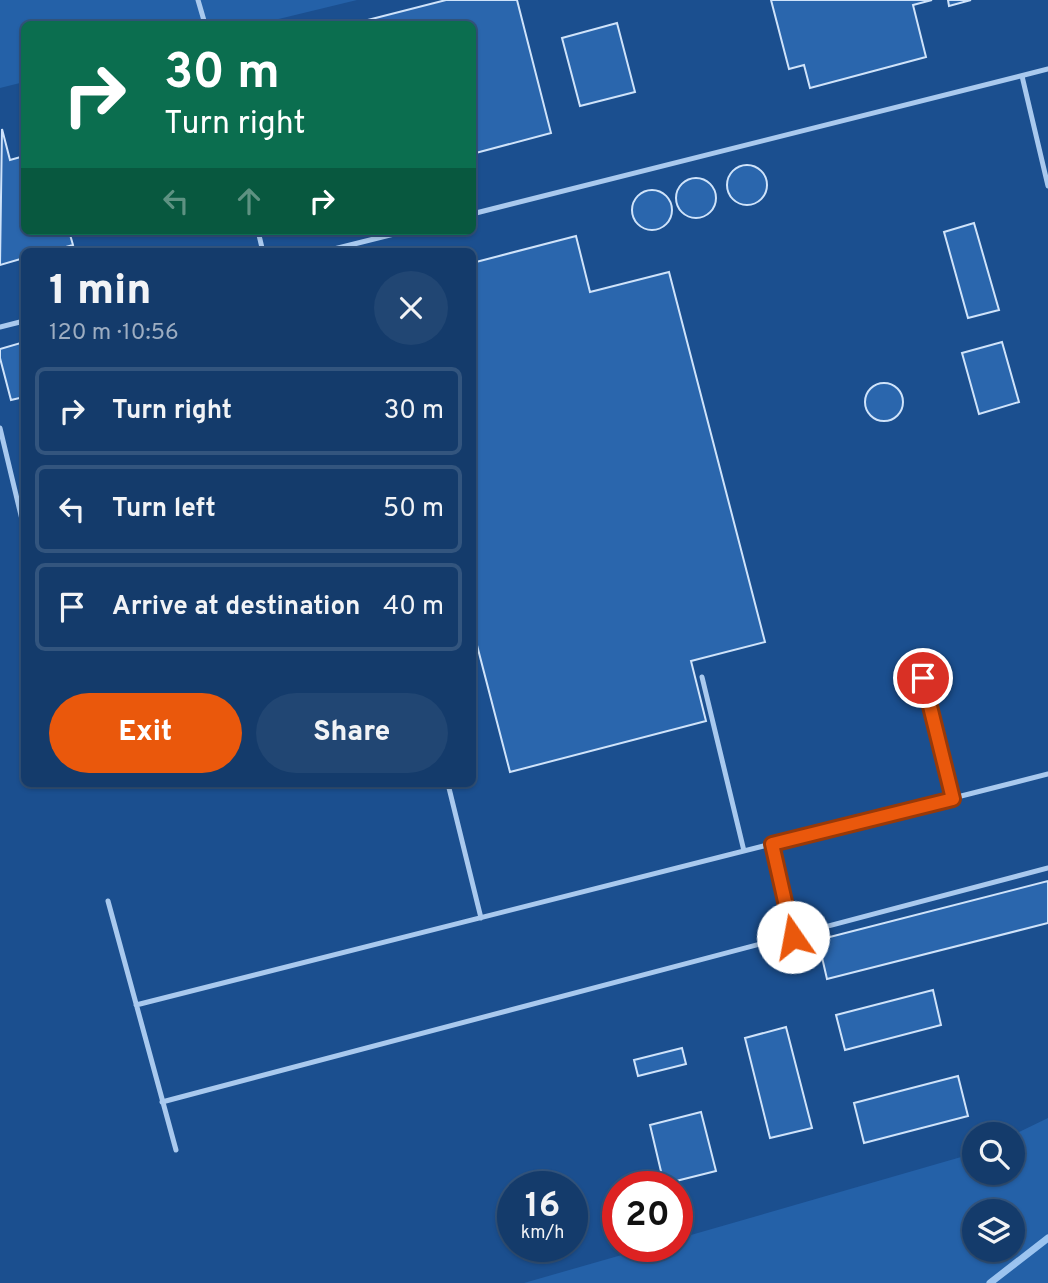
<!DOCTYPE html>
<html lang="en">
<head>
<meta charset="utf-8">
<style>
  body { margin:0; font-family:Overpass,sans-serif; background:#214673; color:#f1f3f6; height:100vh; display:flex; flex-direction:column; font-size:26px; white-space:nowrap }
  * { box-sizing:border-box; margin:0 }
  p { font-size:23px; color:#9dadc1 }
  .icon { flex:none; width:38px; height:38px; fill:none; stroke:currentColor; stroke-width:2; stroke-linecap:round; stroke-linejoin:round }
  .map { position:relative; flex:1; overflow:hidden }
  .details { position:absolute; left:21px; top:248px; width:455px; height:539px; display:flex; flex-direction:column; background:#143b6b; border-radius:10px; box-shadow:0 2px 5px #0004,0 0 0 2px #33557e }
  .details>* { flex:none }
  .banner { position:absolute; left:21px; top:21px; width:455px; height:214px; border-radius:10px; box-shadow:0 2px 5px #0004,0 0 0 2px #33557e; background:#0b6e4f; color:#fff; overflow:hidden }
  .buttons { position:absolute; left:962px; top:1122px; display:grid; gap:14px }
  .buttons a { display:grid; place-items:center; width:63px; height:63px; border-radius:50%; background:#143b6b; box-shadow:0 2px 5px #0004,0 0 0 2px #33557e; font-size:35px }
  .speed { position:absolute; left:497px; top:1171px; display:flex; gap:14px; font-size:35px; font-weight:700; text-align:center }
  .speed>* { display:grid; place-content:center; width:91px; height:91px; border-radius:50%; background:#143b6b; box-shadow:0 2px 5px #0004,0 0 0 2px #33557e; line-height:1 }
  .speed small { font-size:18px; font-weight:400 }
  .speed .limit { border:10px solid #d22; background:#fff; color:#111 }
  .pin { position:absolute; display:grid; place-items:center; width:60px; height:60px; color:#fff; margin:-30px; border:4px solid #fff; border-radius:50%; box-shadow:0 2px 7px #0007 }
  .me { position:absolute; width:77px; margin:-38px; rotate:348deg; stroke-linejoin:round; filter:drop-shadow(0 0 5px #0008) }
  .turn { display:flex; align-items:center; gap:24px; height:147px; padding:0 28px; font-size:32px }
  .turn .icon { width:91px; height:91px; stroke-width:2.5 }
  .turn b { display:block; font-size:49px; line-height:60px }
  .lanes { display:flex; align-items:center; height:66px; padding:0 28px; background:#0003; justify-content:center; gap:35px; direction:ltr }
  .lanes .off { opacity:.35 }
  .round { display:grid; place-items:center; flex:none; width:74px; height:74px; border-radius:37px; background:#214673 }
  .summary { display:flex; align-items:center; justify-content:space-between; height:119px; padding:0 28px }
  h1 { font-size:42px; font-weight:800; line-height:52px }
  .action { display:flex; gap:14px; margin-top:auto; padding:14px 28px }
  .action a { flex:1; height:80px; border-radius:42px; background:#ea580c; color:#fff; font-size:28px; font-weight:800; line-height:80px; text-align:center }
  .action a+a { background:#214673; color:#f1f3f6 }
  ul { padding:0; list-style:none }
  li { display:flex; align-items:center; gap:21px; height:88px; margin:0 14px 10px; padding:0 14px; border:4px solid #33557e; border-radius:10px }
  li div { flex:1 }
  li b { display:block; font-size:26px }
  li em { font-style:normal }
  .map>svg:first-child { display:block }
</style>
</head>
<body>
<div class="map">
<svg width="1048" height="1283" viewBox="0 0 1048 1283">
  <rect width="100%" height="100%" fill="#1b4f8f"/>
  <path fill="#2461a8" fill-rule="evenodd" d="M 0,0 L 357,0 L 258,24 L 24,24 L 24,82 L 0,88 Z
    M 1048,1118 L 1048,1283 L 524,1283 L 653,1246 L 677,1246 L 677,1239 L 975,1153 L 975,1172 L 1013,1172 L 1013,1135 ZM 975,1211 L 1013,1211 L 1013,1250 L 975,1250 Z"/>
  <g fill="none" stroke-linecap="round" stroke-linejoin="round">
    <path stroke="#9cc4f0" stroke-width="7" d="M 990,1283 L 1048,1238"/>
  </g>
  <path fill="#2a66ad" stroke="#cfe3fa" stroke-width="2" d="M 446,0 L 517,0 L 551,133 L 472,154 L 472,24 L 352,24 Z
    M 771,0 L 932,0 L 913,5 L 926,57 L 810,88 L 804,65 L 789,69 Z
    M 948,0 L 971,0 L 949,6 Z
    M 617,23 L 635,92 L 580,106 L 562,38 Z
    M 2,129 L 10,160 L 24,156 L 24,231 L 69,231 L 73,245 L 48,252 L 24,252 L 24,258 L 0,265 Z
    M727 185a20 20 0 1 1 40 0a20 20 0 1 1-40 0Z
    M676 198a20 20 0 1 1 40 0a20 20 0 1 1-40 0Z
    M632 210a20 20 0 1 1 40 0a20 20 0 1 1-40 0Z
    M 974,223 L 999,310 L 968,318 L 944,232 Z
    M 576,236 L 590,292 L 669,272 L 765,642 L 691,661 L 706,721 L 510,772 L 472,626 L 472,263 Z
    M 24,342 L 24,397 L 11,400 L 0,358 L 0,349 Z
    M 1002,342 L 1019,402 L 979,414 L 962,353 Z
    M865 402a19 19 0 1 1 38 0a19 19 0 1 1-38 0Z
    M 1048,881 L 1048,923 L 827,979 L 818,940 Z
    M 933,990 L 941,1025 L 845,1050 L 836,1015 Z
    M 786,1027 L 812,1128 L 770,1138 L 745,1038 Z
    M 682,1048 L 686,1064 L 638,1076 L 634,1060 Z
    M 958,1076 L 968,1116 L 864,1143 L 854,1103 Z
    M 701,1112 L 716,1171 L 664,1184 L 650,1125 Z"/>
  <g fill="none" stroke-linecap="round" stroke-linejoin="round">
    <path stroke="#a9c9ee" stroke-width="5" d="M 198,0 L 205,24
      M 1022,76 L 1048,186
      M 472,214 L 1048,69
      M 258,231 L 263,252
      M 322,252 L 406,231
      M 0,327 L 24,321
      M 0,428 L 24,528
      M 918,654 L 953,799
      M 702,677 L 744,851
      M 448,784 L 481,918
      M 773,844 L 793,937
      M 108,901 L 176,1150
      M 136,1005 L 1048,774
      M 162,1102 L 1048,868"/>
  </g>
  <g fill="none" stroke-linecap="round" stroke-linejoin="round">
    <defs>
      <path id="route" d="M 793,937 L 772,844 L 953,799 L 923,678"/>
    </defs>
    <use href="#route" stroke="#983908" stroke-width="18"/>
    <use href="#route" stroke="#ea580c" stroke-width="12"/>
  </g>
</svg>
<div class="buttons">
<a><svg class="icon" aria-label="search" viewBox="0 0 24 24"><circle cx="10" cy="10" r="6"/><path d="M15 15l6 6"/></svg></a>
<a><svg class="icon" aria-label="layers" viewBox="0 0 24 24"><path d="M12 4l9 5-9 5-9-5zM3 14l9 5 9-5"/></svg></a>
</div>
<div class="speed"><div>16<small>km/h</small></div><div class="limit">20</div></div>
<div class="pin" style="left:923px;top:678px;background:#d93025"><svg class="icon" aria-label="arrive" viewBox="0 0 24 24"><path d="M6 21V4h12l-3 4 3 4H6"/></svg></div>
<svg class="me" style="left:793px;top:937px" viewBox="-20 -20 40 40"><circle r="19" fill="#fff"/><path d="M0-13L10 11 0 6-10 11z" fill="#ea580c"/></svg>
<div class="banner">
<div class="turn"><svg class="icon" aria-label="right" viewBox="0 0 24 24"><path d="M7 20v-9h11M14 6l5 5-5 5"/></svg><div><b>30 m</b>Turn right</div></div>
<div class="lanes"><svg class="icon off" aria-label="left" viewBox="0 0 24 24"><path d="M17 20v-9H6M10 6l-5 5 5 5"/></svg><svg class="icon off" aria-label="ahead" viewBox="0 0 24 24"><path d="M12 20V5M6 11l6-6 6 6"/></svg><svg class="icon" aria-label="right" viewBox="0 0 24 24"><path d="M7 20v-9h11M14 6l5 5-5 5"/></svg></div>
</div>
<section class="details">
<div class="summary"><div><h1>1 min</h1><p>120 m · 10:56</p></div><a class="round"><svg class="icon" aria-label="close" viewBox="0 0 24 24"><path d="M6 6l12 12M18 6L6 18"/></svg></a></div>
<ul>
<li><svg class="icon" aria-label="right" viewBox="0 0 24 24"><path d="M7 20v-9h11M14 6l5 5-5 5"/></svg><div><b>Turn right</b></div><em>30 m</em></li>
<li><svg class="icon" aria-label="left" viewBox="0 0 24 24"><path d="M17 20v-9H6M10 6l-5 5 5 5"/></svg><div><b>Turn left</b></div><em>50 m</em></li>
<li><svg class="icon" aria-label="arrive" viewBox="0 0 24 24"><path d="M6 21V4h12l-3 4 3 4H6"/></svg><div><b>Arrive at destination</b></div><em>40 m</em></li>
</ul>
<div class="action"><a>Exit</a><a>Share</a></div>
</section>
</div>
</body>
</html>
